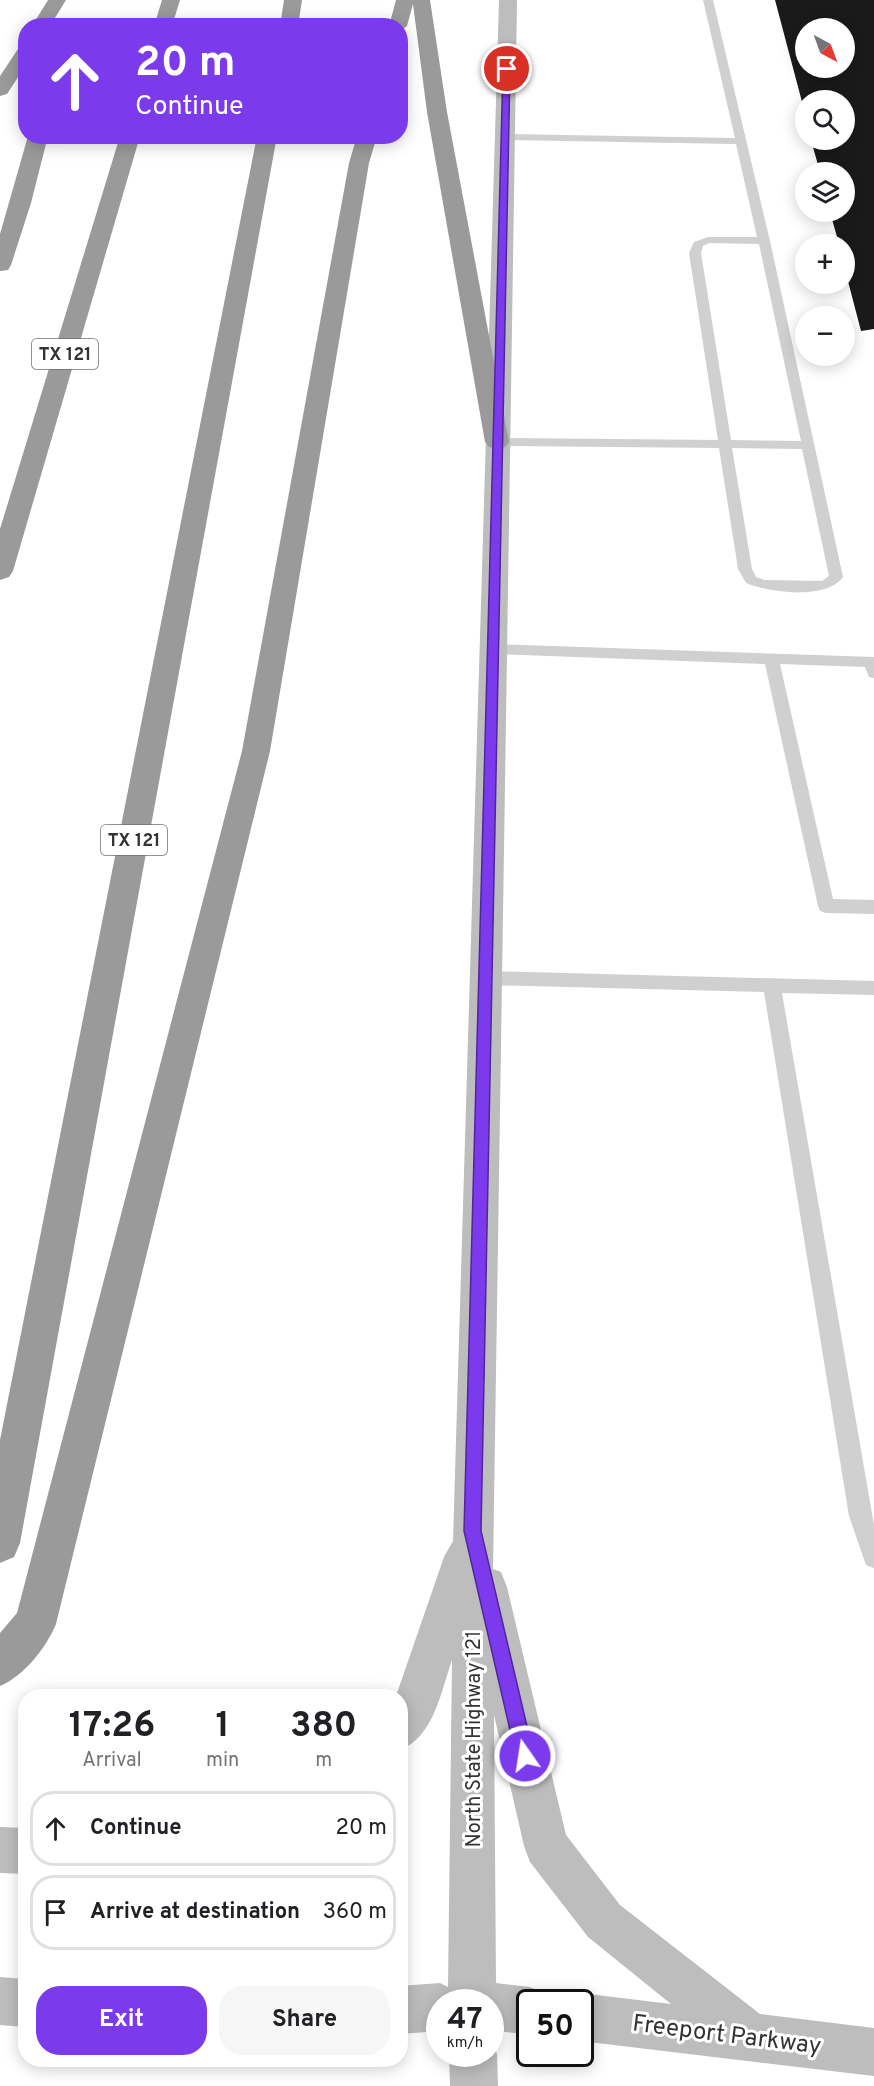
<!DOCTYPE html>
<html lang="en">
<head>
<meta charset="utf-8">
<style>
  body { margin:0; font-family:Overpass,sans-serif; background:#f6f6f6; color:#202124; height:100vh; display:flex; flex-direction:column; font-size:22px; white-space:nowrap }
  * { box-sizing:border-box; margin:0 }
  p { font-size:20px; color:#757577 }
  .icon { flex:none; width:33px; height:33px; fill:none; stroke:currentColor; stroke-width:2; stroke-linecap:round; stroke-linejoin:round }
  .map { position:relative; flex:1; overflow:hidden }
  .sheet { position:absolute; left:18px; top:1689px; width:390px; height:378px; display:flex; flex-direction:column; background:#fff; border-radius:24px; box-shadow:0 3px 15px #0003 }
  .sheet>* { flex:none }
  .top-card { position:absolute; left:18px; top:18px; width:390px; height:126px; border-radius:24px; box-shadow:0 3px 15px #0003; background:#7c3aed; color:#fff; overflow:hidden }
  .needle { width:39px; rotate:139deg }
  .fabs { position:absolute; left:795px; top:18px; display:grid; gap:12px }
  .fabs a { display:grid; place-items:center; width:60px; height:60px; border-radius:50%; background:#fff; box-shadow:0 3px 15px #0003; font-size:30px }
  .speed { position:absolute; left:426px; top:1989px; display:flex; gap:12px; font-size:30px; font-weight:700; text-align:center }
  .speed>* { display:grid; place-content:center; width:78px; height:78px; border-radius:50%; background:#fff; box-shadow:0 3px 15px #0003; line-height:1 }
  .speed small { font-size:15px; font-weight:400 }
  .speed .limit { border:3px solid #111; border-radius:9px; background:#fff; color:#111 }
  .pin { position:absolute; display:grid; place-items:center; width:51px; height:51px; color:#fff; margin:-26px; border:3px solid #fff; border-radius:50%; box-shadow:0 2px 6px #0007 }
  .me { position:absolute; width:66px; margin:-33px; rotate:347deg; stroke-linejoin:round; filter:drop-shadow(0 0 4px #0008) }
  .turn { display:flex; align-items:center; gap:21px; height:126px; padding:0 18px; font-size:27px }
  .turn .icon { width:78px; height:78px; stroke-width:2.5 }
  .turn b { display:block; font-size:42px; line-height:51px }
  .eta { display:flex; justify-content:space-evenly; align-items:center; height:102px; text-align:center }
  .eta b { font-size:36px; font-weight:700; line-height:42px }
  .primary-button { display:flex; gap:12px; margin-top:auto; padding:12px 18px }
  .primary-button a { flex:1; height:69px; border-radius:24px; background:#7c3aed; color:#fff; font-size:24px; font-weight:700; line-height:69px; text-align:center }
  .primary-button a+a { background:#f6f6f6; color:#202124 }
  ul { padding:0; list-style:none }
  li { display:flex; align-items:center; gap:18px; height:75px; margin:0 12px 9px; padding:0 6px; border:3px solid #e0e0e0; border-radius:24px }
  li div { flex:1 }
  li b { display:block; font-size:22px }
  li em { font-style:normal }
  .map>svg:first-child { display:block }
</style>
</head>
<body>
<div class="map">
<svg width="874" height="2086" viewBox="0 0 874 2086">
  <rect width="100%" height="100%" fill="#fff"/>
  <path fill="#1a1a1a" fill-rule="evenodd" d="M 775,0 L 874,0 L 874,329 L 861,331 L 844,266 L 844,244 L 839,244 L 830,212 L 844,212 L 844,172 L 820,172 L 811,140 L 844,140 L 844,100 L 806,100 L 806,117 ZM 806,28 L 844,28 L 844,68 L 806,68 Z"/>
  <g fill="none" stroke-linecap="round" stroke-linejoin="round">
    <path fill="#d0d0d0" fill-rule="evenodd" d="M 703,0 L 713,0 L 770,241 L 843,577 C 827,600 769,593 746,583 L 738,569 L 719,448 L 497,446 L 490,442 L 497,438 L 718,440 L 689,253 L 694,242 L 708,237 L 757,237 L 736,144 L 505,140 L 500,137 L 505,134 L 735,138 ZM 709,243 L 759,244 L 801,441 L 731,440 L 701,253 L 703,246 ZM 732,448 L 802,449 L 829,576 L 822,581 L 765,580 L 756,577 L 752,569 Z
      M 492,644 L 874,657 L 874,678 L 869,677 L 865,667 L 780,664 L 833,899 L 874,900 L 874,914 L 826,913 L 820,911 L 818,906 L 765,664 L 492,654 L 485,649 Z
      M 485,971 L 874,981 L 874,995 L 782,993 L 874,1525 L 874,1568 L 866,1565 L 849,1516 L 764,992 L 485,985 L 479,983 L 476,978 L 479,973 Z"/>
    <path fill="#bdbdbd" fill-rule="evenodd" d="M 499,0 L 517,0 L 493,1569 L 501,1572 L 507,1587 L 566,1835 L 620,1905 L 760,2014 L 874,2028 L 874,2076 L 580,2041 L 580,2002 L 562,2002 L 580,1993 L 671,2004 L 588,1937 L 530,1862 L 524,1846 L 494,1715 L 496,1983 L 530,1987 L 547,1994 L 550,2002 L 530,2002 L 530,2035 L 490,2030 L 490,2002 L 440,2002 L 440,2031 L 400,2034 L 400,1986 L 440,1983 L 448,1987 L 452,1660 C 441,1691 434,1737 400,1750 L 400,1696 L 396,1696 L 444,1557 L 453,1541 Z
      M 0,1827 L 26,1828 L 26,1874 L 0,1873 Z
      M 0,1977 L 26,1979 L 26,2027 L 0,2025 Z
      M 490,2038 L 497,2054 L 498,2086 L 450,2086 L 449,2054 L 490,2054 Z"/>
    <path fill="#9a9a9a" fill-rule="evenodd" d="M 48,0 L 66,0 L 50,26 L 32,26 Z
      M 162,0 L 180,0 L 172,26 L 154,26 Z
      M 284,0 L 302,0 L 298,26 L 280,26 Z
      M 396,0 L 430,0 L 447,112 L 509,442 L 505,447 L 497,449 L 489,447 L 485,442 L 427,112 L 413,4 L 407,26 L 400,31 L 400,26 L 389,26 Z
      M 26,45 L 26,65 L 7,94 L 0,96 L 0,76 L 20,46 Z
      M 28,136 L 48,136 L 31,203 L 11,265 L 8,270 L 0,271 L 0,234 Z
      M 120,136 L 140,136 L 13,571 L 9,577 L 0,580 L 0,529 Z
      M 257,136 L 277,136 L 20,1543 L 14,1557 L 0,1563 L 0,1440 Z
      M 357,136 L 377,136 L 369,163 L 270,751 L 56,1624 C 46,1648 24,1676 0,1686 L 0,1633 L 17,1613 L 242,751 L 349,163 Z"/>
  </g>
  <path fill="#7c3aed" stroke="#51269a" stroke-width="1.5" d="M 507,66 L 510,69 L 481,1531 L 534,1756 L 531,1763 L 525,1765 L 519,1763 L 516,1756 L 464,1531 L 503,69 Z"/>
  <g text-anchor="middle" stroke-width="6" stroke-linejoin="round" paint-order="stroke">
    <g fill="#fff" stroke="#707070" stroke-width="1.5">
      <rect x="32" y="339" width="66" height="30" rx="4.5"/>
      <rect x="101" y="825" width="66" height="30" rx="4.5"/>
    </g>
    <g font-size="18" font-weight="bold" fill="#333">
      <text x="65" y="360">TX 121</text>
      <text x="134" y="846">TX 121</text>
    </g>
    <g font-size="20" fill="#333" stroke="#fff">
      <text transform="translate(473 1739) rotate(-90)" y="7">North State Highway 121</text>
    </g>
    <g font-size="24" fill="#333" stroke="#fff">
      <text transform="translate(727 2034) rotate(7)" y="8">Freeport Parkway</text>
    </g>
  </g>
</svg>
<div class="fabs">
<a><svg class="needle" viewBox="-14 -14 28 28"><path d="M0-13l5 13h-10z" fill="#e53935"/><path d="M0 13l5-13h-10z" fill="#757577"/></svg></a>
<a><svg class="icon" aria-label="search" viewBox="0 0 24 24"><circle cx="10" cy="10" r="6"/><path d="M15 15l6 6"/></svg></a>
<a><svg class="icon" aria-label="layers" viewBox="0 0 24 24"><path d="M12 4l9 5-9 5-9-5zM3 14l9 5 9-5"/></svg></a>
<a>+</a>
<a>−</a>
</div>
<div class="speed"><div>47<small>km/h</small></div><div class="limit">50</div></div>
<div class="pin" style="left:507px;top:69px;background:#d93025"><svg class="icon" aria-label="arrive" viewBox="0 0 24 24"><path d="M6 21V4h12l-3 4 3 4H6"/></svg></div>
<svg class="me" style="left:525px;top:1756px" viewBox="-20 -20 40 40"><circle r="17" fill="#7c3aed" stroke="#fff" stroke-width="3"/><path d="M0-11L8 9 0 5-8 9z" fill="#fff"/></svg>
<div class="top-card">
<div class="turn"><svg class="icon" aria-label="ahead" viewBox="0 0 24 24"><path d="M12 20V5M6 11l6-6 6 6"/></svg><div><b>20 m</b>Continue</div></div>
</div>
<section class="sheet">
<div class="eta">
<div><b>17:26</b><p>Arrival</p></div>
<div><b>1</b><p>min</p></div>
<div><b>380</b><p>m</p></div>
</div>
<ul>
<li><svg class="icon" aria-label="ahead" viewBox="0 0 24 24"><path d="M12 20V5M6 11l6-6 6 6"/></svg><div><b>Continue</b></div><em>20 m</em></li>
<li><svg class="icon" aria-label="arrive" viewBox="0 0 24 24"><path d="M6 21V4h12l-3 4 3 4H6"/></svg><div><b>Arrive at destination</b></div><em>360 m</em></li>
</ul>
<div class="primary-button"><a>Exit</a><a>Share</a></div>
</section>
</div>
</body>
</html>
